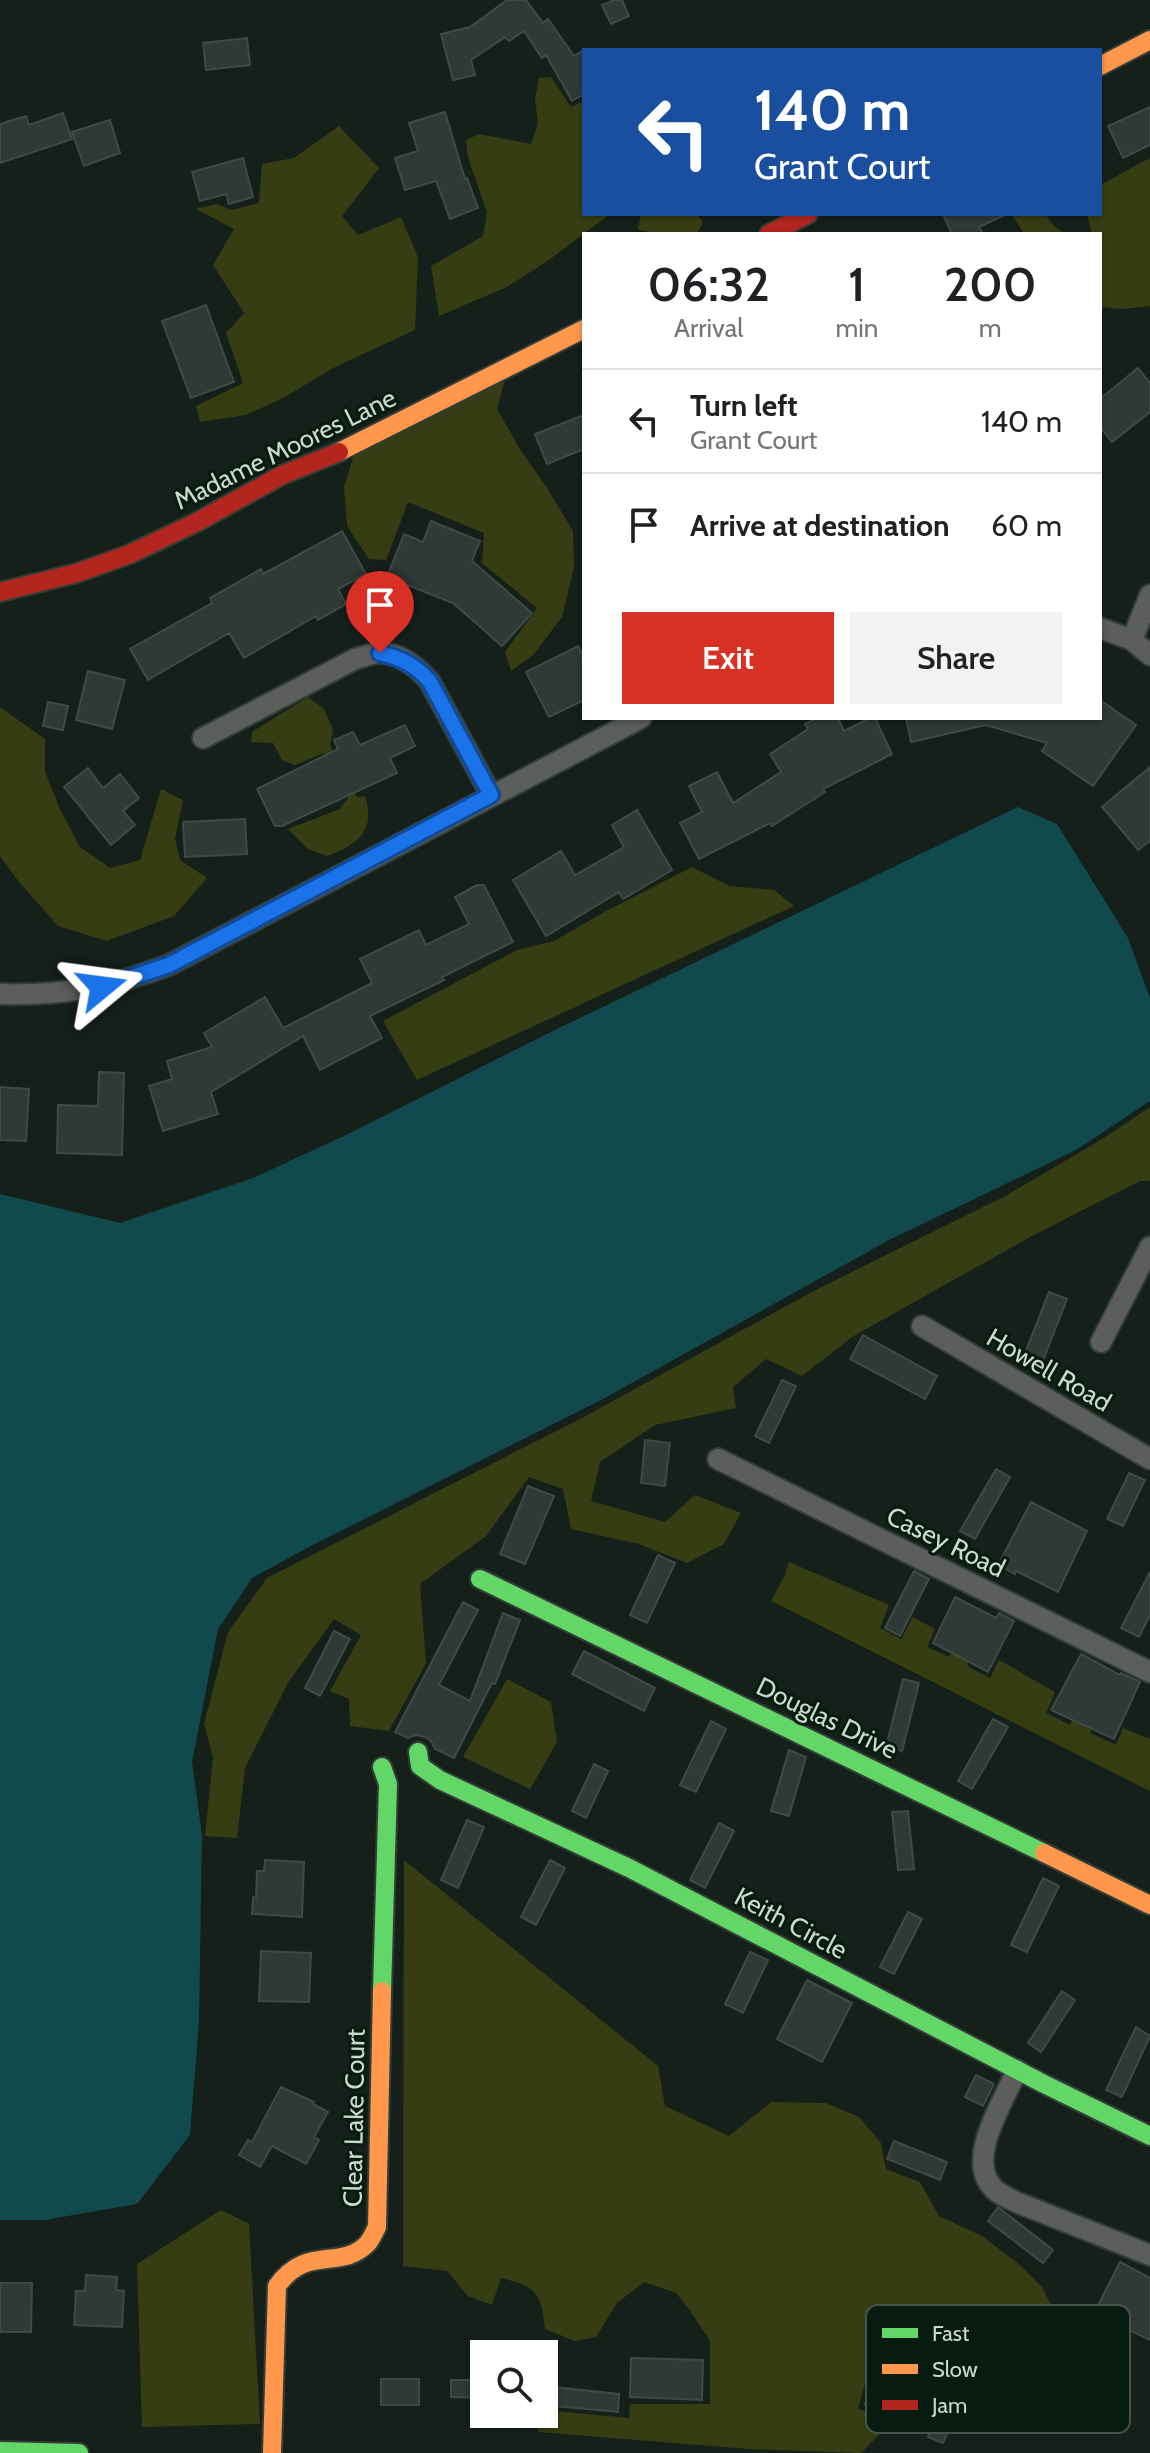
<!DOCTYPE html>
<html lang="en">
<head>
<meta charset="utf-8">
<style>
  body { margin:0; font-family:Cabin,sans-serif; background:#f2f2f2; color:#202124; height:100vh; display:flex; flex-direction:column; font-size:30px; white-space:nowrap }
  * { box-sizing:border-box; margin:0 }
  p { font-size:26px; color:#757577 }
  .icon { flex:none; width:44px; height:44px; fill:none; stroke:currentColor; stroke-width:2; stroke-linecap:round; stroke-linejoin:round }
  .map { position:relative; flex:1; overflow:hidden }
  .drawer { position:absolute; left:582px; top:232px; width:520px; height:488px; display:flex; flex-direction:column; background:#fff; border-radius:0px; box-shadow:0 2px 6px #0004 }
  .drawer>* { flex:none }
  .hud { position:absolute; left:582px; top:48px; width:520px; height:168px; border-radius:0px; box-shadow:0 2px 6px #0004; background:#1a4fa0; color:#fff; overflow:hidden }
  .tools { position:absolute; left:470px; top:2340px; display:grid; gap:16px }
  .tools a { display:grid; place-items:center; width:88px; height:88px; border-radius:0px; background:#fff; box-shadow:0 2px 6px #0004; font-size:40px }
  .pin { position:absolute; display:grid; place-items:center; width:68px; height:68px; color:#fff; margin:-82px -34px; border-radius:50% 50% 50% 0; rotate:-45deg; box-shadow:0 0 8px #0007 }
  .pin .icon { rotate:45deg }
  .me { position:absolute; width:88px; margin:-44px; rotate:74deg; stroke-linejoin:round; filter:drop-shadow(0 0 6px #0008) }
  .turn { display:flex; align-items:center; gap:28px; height:168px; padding:0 40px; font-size:36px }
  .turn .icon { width:104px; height:104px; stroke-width:2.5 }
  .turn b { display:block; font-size:56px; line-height:68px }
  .eta { display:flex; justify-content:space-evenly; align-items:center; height:136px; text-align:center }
  .eta b { font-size:48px; font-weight:600; line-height:56px }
  .primary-button { display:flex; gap:16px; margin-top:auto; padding:16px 40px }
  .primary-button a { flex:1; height:92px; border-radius:0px; background:#d93025; color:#fff; font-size:32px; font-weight:600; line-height:92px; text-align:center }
  .primary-button a+a { background:#f2f2f2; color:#202124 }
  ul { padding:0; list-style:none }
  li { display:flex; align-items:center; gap:24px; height:104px; padding:0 40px; border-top:2px solid #e0e0e0 }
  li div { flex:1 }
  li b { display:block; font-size:30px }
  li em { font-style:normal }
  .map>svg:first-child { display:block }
</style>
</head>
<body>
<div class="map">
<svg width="1150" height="2453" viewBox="0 0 1150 2453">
  <rect width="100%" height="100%" fill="#15201a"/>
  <path fill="#373d12" d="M 551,77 L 571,107 L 584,101 L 584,214 L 610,214 L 549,260 L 507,287 L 439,316 L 431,266 L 483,236 L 487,212 L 468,158 L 466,140 L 479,134 L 531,144 L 538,123 L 535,99 L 539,78 Z
    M 339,126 L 379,168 L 342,216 L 358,235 L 401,217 L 418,257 L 415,330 L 335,367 L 283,398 L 246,415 L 200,422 L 196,406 L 243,383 L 226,333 L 244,313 L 213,265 L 234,229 L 196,209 L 216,204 L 232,210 L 259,203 L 262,164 L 294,158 Z
    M 1150,158 L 1150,306 L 1122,309 L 1100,307 L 1100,234 L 1092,234 L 1087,214 L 1100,214 L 1100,185 Z
    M 641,214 L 696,214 L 703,222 L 697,234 L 660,234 L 638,230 Z
    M 1012,214 L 1045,214 L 1054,226 L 1066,234 L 1024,234 Z
    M 505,379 L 497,409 L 519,448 L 547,488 L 573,531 L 574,567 L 562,617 L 533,655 L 511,671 L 505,652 L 537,608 L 482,563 L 484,533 L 408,502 L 386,560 L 369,559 L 347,526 L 344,487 L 354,455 Z
    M 308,697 L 324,709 L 333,730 L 330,745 L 357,797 L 365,796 C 376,832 358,844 327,856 L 308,849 L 288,829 L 340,809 L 348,798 L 324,753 L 295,765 L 282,760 L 273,743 L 251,742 L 252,732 Z
    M 0,707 L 45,739 L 45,772 L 60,809 L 80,847 L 110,868 L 140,860 L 161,789 L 183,800 L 175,838 L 180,860 L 207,878 L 174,916 L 107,941 L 58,926 L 19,882 L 0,856 Z
    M 692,867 L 729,886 L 774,890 L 794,906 L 417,1080 L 383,1021 L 517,950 L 554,941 L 606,911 Z
    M 1150,1107 L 1150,1181 L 1140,1181 L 1032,1236 L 852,1337 L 802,1376 L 766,1359 L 733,1387 L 736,1408 L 655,1425 L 600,1462 L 591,1501 L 665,1522 L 695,1495 L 741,1513 L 724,1544 L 687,1563 L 639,1544 L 571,1529 L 563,1489 L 529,1477 L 486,1536 L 420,1584 L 426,1663 L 389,1731 L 350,1726 L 349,1699 L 330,1691 L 361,1635 L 334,1619 L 289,1681 L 245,1768 L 237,1838 L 205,1836 L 213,1757 L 204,1724 L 228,1632 L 267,1578 L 582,1418 L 810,1293 L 1007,1195 L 1104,1138 Z
    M 789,1562 L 889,1605 L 880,1628 L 901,1639 L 913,1617 L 935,1629 L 927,1647 L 949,1657 L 957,1642 L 975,1650 L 967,1666 L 990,1678 L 999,1660 L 1055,1692 L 1046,1713 L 1070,1725 L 1080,1706 L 1097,1715 L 1090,1733 L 1116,1745 L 1123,1728 L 1150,1739 L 1150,1791 L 771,1601 L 784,1577 Z
    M 507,1679 L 551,1702 L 557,1742 L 530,1789 L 463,1757 Z
    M 404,1860 L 658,2066 L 665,2106 L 729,2136 L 771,2102 L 826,2103 L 859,2117 L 881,2143 L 886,2169 L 920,2182 L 939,2216 L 982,2236 L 1020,2265 L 1042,2287 L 1057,2318 L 1030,2320 L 1014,2342 L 1013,2372 L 962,2353 L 950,2323 L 934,2316 L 915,2321 L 885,2312 L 858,2409 L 895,2419 L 861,2453 L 749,2449 L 538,2432 L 538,2414 L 544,2414 L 544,2410 L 629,2418 L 630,2404 L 710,2404 L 710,2341 L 689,2309 L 676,2293 L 644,2282 L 617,2303 L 596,2337 L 575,2341 L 545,2329 C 541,2293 538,2287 501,2278 L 492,2305 L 468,2296 L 447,2271 L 403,2266 Z
    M 221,2210 L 249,2224 L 260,2424 L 142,2427 L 137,2264 Z"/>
  <path fill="#104a4c" d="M 1018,807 L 1057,824 L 1128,938 L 1150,998 L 1150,1101 L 1076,1150 L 889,1240 L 603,1399 L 307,1548 L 252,1578 L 218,1629 L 192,1762 L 202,1835 L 199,2021 L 190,2135 L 137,2204 L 45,2220 L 0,2220 L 0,1194 L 120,1223 L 253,1178 L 346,1135 L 557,1029 Z"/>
  <path fill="#2f3935" stroke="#3f4a46" stroke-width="2" d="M 507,0 L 526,0 L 543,23 L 548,19 L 574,56 L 584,50 L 584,94 L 572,101 L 546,55 L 542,58 L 524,31 L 509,41 L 505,37 L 471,60 L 475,75 L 453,80 L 441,34 L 470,27 Z
    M 614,0 L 622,0 L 629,16 L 611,24 L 602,5 Z
    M 247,38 L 250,65 L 206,70 L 203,43 Z
    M 1150,107 L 1150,145 L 1123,158 L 1108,126 Z
    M 445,112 L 465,179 L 467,178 L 478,208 L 450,219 L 436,181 L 405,190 L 395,158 L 418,151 L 409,123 Z
    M 63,113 L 72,139 L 0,163 L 0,124 L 26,116 L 29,125 Z
    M 110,120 L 120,153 L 84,166 L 72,132 Z
    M 243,158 L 253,197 L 229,204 L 226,194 L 200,201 L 192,172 Z
    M 943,214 L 1007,214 L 979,227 L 983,234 L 952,234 Z
    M 206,305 L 234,382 L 191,398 L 162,321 Z
    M 1138,368 L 1150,383 L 1150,412 L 1112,442 L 1100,427 L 1100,399 Z
    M 584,415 L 584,449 L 547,464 L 535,434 Z
    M 431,521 L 480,541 L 472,561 L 532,613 L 502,646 L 453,603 L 387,577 L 404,534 L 423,542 Z
    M 342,531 L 366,574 L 338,589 L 346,604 L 318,620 L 316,616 L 244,658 L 229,633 L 148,680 L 130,649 L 212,603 L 210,598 L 261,569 L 263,574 Z
    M 578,646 L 584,659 L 584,700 L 549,717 L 526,672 Z
    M 88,671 L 125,680 L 112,729 L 76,720 Z
    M 1100,700 L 1136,725 L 1093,786 L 1042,751 L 1047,743 L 986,725 L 911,742 L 906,718 L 1100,718 Z
    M 48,702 L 68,706 L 63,730 L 43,726 Z
    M 817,718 L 838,718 L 844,731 L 870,718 L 875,718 L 892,754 L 823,789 L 825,792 L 772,826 L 770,823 L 699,859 L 680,823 L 702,812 L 689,786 L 717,772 L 733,803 L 781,772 L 770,754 L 808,729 L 805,724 Z
    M 405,725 L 415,746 L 390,758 L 397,773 L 282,826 L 275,826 L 257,789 L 338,749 L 334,740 L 353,732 L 360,745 Z
    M 1150,767 L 1150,841 L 1138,850 L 1102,807 Z
    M 88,768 L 103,788 L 120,774 L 139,798 L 123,811 L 135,825 L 111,845 L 64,787 Z
    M 637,810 L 672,870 L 623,899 L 619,892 L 546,936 L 513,880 L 561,851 L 575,875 L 624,847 L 612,825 Z
    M 245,819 L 247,854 L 185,857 L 183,822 Z
    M 477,885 L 484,885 L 513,942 L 442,977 L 444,980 L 370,1016 L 382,1038 L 320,1070 L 303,1036 L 211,1092 L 218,1114 L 163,1131 L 149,1086 L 172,1079 L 167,1061 L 212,1047 L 204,1033 L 265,997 L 283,1028 L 372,983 L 360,959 L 419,930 L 426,945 L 469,924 L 455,897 Z
    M 99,1072 L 124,1073 L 122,1155 L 57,1153 L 58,1105 L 98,1106 Z
    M 0,1087 L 29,1089 L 26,1141 L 0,1140 Z
    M 1049,1292 L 1067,1299 L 1042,1363 L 1024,1356 Z
    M 863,1335 L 937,1376 L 925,1399 L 850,1359 Z
    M 782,1380 L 796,1386 L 769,1443 L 755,1436 Z
    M 645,1440 L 670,1443 L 665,1486 L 641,1483 Z
    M 996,1469 L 1010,1477 L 975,1539 L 960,1531 Z
    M 1129,1473 L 1145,1480 L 1123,1526 L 1107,1519 Z
    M 528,1486 L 554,1496 L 525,1564 L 500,1554 Z
    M 1031,1502 L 1087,1531 L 1058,1592 L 1016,1571 L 1015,1574 L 998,1565 Z
    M 658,1555 L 675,1563 L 647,1623 L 630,1615 Z
    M 914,1571 L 929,1579 L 900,1636 L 885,1628 Z
    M 1150,1572 L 1150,1615 L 1139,1637 L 1121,1628 Z
    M 955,1597 L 996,1618 L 999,1613 L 1014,1621 L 988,1672 L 933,1643 Z
    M 463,1602 L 478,1610 L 439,1685 L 470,1701 L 503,1613 L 520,1620 L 495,1684 L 492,1683 L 454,1758 L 435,1749 L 431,1741 L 425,1737 L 416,1735 L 408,1738 L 395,1732 Z
    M 334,1631 L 350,1639 L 320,1696 L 305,1688 Z
    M 584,1651 L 655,1688 L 644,1711 L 572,1674 Z
    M 1081,1654 L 1120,1675 L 1121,1673 L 1140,1682 L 1114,1739 L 1051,1710 Z
    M 903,1679 L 919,1683 L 902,1751 L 886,1747 Z
    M 993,1719 L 1008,1727 L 972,1789 L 958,1781 Z
    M 711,1721 L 726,1729 L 696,1792 L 680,1785 Z
    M 789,1750 L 806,1757 L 789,1816 L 771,1811 Z
    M 594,1764 L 608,1771 L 586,1818 L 572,1811 Z
    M 908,1811 L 914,1869 L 898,1870 L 892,1812 Z
    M 467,1820 L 484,1827 L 458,1888 L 441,1880 Z
    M 719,1823 L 734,1831 L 705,1888 L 690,1880 Z
    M 265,1860 L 304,1862 L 302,1917 L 252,1914 L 253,1897 L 256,1898 L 257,1871 L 264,1871 Z
    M 550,1860 L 565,1868 L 536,1925 L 521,1917 Z
    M 1043,1878 L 1059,1886 L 1027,1952 L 1011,1945 Z
    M 908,1912 L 922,1919 L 894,1974 L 880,1967 Z
    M 261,1951 L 311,1953 L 309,2002 L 259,2001 Z
    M 750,1952 L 768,1960 L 743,2013 L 725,2004 Z
    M 807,1980 L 852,2003 L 822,2062 L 777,2039 Z
    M 1062,1991 L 1075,2000 L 1041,2052 L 1028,2043 Z
    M 1136,2027 L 1150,2036 L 1122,2097 L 1106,2090 Z
    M 976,2075 L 994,2084 L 983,2106 L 965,2097 Z
    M 281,2087 L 314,2102 L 313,2104 L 328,2112 L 314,2137 L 319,2140 L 306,2164 L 272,2146 L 260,2167 L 239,2155 L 248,2140 L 252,2142 Z
    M 894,2141 L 947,2162 L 940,2180 L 887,2159 Z
    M 998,2207 L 1053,2250 L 1043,2263 L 988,2221 Z
    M 1120,2262 L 1150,2278 L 1150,2340 L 1109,2321 L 1106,2327 L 1091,2319 Z
    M 86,2275 L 117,2277 L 116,2290 L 124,2291 L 122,2327 L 74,2325 L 76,2291 L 85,2291 Z
    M 0,2283 L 32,2283 L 31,2332 L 0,2332 Z
    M 888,2322 L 917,2331 L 894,2412 L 865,2404 Z
    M 631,2358 L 703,2360 L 702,2400 L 630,2397 Z
    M 381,2379 L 419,2379 L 419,2405 L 381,2405 Z
    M 451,2380 L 484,2380 L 484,2398 L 451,2397 Z
    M 544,2386 L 619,2394 L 618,2412 L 544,2405 Z
    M 950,2387 L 965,2393 L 943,2443 L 928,2437 Z"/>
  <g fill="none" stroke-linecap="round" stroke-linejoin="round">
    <defs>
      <path id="street" d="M 1100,628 L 1132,640 L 1150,655
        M 1132,640 L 1150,595
        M 203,738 L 355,659 C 363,657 372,653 380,653 C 400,653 418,668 430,682 L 491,795
        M 0,994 C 62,996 111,987 169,965 L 641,718
        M 922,1326 L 1150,1459
        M 1101,1342 L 1150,1247
        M 718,1459 L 1150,1672
        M 1017,2070 C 1004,2101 964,2160 994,2189 C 1000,2195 1009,2198 1016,2202 L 1150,2255"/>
      <path id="fast" d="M 480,1579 L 1044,1853
        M 418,1752 L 420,1766 L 440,1780 L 629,1868 L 1044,2084 L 1150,2136
        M 382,1991 L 388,1784 L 382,1767
        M 0,2451 L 79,2453"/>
      <path id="slow" d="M 1100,66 L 1150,40
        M 339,452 L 584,329
        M 1044,1853 L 1150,1905
        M 272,2453 L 277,2286 C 307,2244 340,2271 367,2244 C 372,2239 374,2232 377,2227 L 382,1991"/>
      <path id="jam" d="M 769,234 L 808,214
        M 0,592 L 77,573 L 130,554 L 197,522 L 282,475 L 339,452"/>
    </defs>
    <use href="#street" stroke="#333d37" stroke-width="24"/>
    <use href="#fast" stroke="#333d37" stroke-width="22"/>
    <use href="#slow" stroke="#333d37" stroke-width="22"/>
    <use href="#jam" stroke="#333d37" stroke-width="22"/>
    <use href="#street" stroke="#5b5e5b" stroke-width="20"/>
    <use href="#fast" stroke="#63d668" stroke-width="18"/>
    <use href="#slow" stroke="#ff974d" stroke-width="18"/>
    <use href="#jam" stroke="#b3261e" stroke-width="18"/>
  </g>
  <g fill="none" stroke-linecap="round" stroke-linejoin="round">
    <defs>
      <path id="route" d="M 102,987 L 169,965 L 491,795 L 430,682 C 416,665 401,658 380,653"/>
    </defs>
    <use href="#route" stroke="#114b97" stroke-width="20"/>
    <use href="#route" stroke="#1a73e8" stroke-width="14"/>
  </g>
  <g text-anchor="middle" stroke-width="6" stroke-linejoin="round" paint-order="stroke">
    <g font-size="26" fill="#ccd9d1" stroke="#071b11">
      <text transform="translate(285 449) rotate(-26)" y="9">Madame Moores Lane</text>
      <text transform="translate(1049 1370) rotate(30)" y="9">Howell Road</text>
      <text transform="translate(946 1542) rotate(26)" y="9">Casey Road</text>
      <text transform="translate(827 1718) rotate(26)" y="9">Douglas Drive</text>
      <text transform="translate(791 1923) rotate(28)" y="9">Keith Circle</text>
      <text transform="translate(354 2118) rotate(-89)" y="9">Clear Lake Court</text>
    </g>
  </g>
  <rect x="866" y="2305" width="264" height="128" rx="12" fill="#071b11" stroke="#42544b" stroke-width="2"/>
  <rect x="882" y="2328" width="36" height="10" fill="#63d668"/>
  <rect x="882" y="2364" width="36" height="10" fill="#ff974d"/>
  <rect x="882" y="2400" width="36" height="10" fill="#b3261e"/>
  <g font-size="22" fill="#ccd9d1">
    <text x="932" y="2341">Fast</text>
    <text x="932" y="2377">Slow</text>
    <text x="932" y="2413">Jam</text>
  </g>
</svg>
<div class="tools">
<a><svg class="icon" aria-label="search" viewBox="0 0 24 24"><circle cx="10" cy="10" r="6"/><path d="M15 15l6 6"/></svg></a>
</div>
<div class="pin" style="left:380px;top:653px;background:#d93025"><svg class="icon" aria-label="arrive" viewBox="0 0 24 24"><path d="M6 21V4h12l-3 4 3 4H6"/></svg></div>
<svg class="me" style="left:102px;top:987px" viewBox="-20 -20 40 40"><path d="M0-17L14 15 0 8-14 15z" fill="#1a73e8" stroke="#fff" stroke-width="4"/></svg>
<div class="hud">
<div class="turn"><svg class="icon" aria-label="left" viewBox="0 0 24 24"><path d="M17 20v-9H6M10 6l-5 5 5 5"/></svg><div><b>140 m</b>Grant Court</div></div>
</div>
<section class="drawer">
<div class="eta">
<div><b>06:32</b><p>Arrival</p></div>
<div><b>1</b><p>min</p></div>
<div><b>200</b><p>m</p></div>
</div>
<ul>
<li><svg class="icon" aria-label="left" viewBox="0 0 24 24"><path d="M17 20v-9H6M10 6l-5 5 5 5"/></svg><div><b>Turn left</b><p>Grant Court</p></div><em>140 m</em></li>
<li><svg class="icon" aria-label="arrive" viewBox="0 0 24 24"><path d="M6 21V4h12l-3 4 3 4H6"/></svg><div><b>Arrive at destination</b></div><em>60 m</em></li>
</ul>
<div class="primary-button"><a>Exit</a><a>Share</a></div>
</section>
</div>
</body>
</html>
